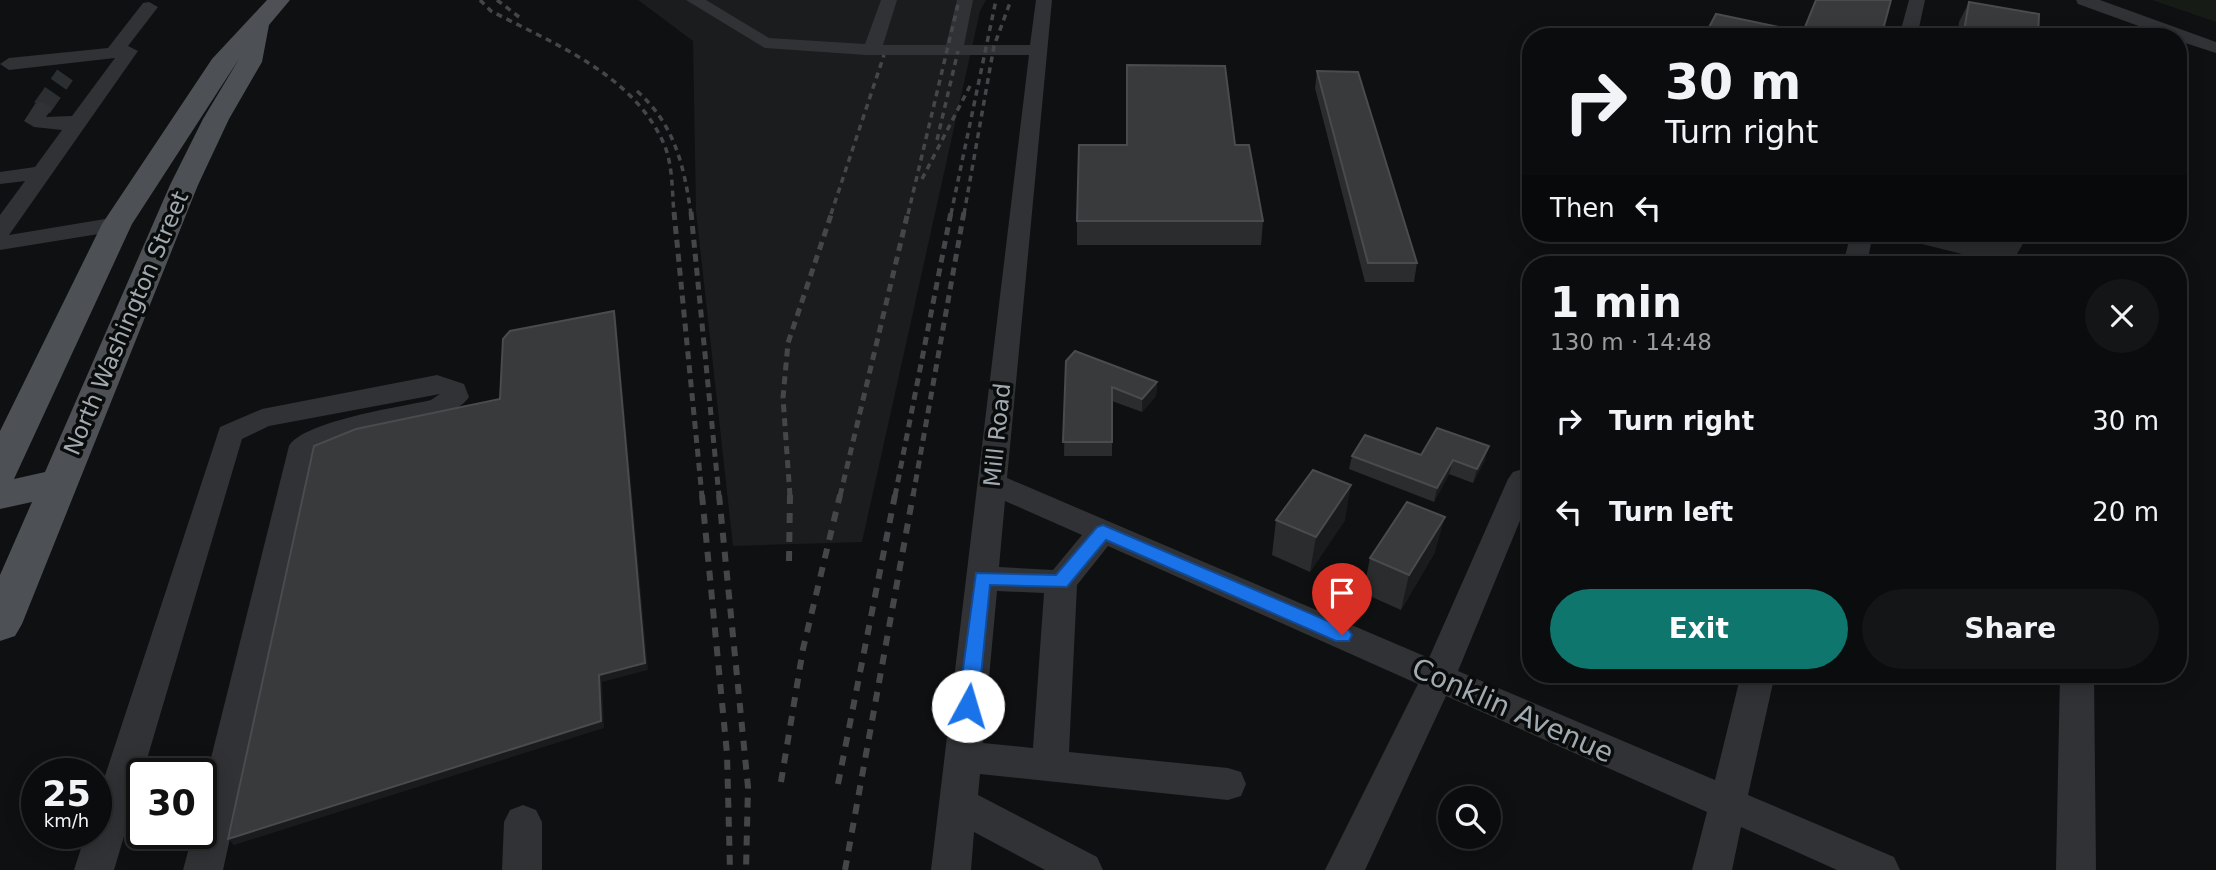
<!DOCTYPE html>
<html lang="en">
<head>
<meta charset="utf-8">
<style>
  body { margin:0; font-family:"DejaVu Sans",sans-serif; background:#141516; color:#f1f3f6; height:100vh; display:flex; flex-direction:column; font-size:26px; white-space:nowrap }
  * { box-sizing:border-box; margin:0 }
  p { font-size:23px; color:#9a9b9d }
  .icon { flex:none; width:38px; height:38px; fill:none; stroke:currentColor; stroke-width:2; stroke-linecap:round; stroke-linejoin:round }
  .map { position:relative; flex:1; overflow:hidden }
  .details { position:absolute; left:1522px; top:256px; width:665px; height:427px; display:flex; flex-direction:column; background:#0b0c0d; border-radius:28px; box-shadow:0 4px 18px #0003,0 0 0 2px #2b2c2e }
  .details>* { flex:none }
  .top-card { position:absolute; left:1522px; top:28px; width:665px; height:214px; border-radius:28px; box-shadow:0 4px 18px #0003,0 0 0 2px #2b2c2e; background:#0b0c0d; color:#f1f3f6; overflow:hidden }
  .buttons { position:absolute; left:1438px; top:786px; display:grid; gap:14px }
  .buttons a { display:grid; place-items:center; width:63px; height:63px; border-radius:50%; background:#0b0c0d; box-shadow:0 4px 18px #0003,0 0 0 2px #2b2c2e; font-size:35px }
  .speed { position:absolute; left:21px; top:758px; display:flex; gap:14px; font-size:35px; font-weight:700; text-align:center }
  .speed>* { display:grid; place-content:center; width:91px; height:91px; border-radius:50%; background:#0b0c0d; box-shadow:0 4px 18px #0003,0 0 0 2px #2b2c2e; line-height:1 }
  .speed small { font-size:18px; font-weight:400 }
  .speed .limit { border:4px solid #111; border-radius:10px; background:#fff; color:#111 }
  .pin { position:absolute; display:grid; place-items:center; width:60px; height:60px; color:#fff; margin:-72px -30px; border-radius:50% 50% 50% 0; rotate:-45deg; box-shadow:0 0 7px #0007 }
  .pin .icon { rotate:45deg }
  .me { position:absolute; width:77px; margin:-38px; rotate:6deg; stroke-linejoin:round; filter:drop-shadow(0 0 5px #0008) }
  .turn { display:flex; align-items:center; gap:24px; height:147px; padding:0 28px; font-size:32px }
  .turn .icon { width:91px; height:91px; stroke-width:2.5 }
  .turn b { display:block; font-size:49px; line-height:60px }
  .then { display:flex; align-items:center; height:66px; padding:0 28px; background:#0003; gap:14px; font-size:26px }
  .round { display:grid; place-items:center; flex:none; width:74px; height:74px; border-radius:37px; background:#141516 }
  .overview { display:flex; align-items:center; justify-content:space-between; height:119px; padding:0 28px }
  h1 { font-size:42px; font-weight:600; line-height:52px }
  .action { display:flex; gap:14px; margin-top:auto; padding:14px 28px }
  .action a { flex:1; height:80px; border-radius:42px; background:#0f766e; color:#fff; font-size:28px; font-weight:600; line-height:80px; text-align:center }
  .action a+a { background:#141516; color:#f1f3f6 }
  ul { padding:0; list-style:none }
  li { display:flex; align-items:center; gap:21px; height:91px; padding:0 28px }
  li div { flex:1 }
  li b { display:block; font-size:26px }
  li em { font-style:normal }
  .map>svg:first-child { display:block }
</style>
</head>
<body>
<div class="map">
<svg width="2216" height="870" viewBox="0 0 2216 870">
  <rect width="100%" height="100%" fill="#0f1011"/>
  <path fill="#1b1c1d" d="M 638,0 L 986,0 L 980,11 L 862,542 L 733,546 L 696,211 L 693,41 Z"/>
  <path fill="#161b16" d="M 2152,0 L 2216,0 L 2216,22 Z"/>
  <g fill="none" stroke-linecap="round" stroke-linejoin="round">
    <path stroke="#2c2f31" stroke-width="19" stroke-dasharray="19 10" stroke-linecap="butt" d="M 42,108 L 65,75"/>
    <path fill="#303235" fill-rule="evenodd" d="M 686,0 L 706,0 L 769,38 L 865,44 L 881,0 L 897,0 L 883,45 L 946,45 L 957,0 L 973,0 L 964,45 L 1030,45 L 1036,0 L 1052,0 L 1007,478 L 1429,658 L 1508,479 L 1513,472 L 1523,469 L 1531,471 L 1531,494 L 1458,671 L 1715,780 L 1741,674 L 1775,674 L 1748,795 L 1894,857 L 1900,870 L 1837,870 L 1741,827 L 1732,870 L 1692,870 L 1707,812 L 1446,696 L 1365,870 L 1325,870 L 1418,684 L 1108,546 L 1077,585 L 1069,752 L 1228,768 L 1241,772 L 1246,784 L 1241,796 L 1228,800 L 980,774 L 978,795 L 1097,857 L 1103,870 L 1045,870 L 974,832 L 971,870 L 931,870 L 1029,55 L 866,55 L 765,48 ZM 1005,501 L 1082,535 L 1053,570 L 999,567 ZM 997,591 L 1044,593 L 1033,748 L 983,743 Z
      M 1909,0 L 1925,0 L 1917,37 L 1899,37 Z
      M 2076,0 L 2100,0 L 2216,42 L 2216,53 L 2179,41 L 2179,37 L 2169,37 L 2078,4 Z
      M 149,2 L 158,7 L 128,46 L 138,51 L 9,235 L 117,217 L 128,224 L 117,231 L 0,250 L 0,215 L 25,181 L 0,184 L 0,172 L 35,167 L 62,130 L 34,127 L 24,121 L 35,104 L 42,102 L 52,108 L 46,117 L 72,116 L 115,58 L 9,70 L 0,64 L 9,58 L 108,48 L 143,3 Z
      M 1851,233 L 1873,233 L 1867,264 L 1843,264 Z
      M 437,375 L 464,384 L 469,397 C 450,425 377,427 346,437 C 336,441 326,447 316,451 L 223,870 L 183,870 L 193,833 L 201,833 L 201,798 L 289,446 C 304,421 400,407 431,400 L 440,394 L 269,426 L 242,439 L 114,870 L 74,870 L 86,833 L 96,833 L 96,803 L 220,427 L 262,409 Z
      M 2060,674 L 2094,674 L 2096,870 L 2056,870 Z
      M 523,805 L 536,810 L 542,822 L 542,870 L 502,870 L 504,822 L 510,810 Z"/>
    <path fill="#4d5054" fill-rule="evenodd" d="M 267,0 L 290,0 L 269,25 L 262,62 L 229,119 L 198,185 L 22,624 L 15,636 L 0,641 L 0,575 L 32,502 L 0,509 L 0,431 L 102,224 L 212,59 ZM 239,59 L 203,119 L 170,185 L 45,472 L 14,479 L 132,224 Z"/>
    <path stroke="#44474a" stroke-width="3.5" stroke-dasharray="6 5" stroke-linecap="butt" d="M 480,0 L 491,11 C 554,44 633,74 664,144 C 673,165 672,192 674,214
      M 497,0 L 519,17
      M 637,91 C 675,125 684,166 691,214
      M 937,140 L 958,51
      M 922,179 L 970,86
      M 831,214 L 884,55
      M 908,214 L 959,0
      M 951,214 L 996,0
      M 964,214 L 994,46 L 1011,0"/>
    <path stroke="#44474a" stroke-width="5" stroke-dasharray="8 6" stroke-linecap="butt" d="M 674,212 L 702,496
      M 691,212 L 719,496
      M 790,496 L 783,398 L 788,343 L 832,212
      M 840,496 L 908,212
      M 895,496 L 951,212
      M 913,496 L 964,212"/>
    <path stroke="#44474a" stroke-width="6" stroke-dasharray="10 9" stroke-linecap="butt" d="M 702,495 L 727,754 L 730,870
      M 719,495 L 748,787 L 746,870
      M 789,561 L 790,495
      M 781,782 L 803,649 L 840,495
      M 838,784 L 895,495
      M 845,870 L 913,495"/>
  </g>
  <path fill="#2b2c2e" d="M 1969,2 L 2038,37 L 1957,37 L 1959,22 Z
    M 1317,71 L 1417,263 L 1414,282 L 1365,282 L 1315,88 Z
    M 1235,145 L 1263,221 L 1261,245 L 1077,245 L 1077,221 Z
    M 1915,233 L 2025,233 L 2024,242 L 2011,264 L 2002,264 L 1914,242 Z
    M 1066,361 L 1157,382 L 1156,396 L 1142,412 L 1112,401 L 1112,456 L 1064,456 Z
    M 1421,455 L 1485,460 L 1473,483 L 1449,474 L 1434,502 L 1349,469 L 1352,456 Z
    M 1276,520 L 1345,520 L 1310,572 L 1272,555 Z
    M 1435,552 L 1401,610 L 1363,593 L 1370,558 Z"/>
  <path fill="#1a1b1c" d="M 614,311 L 616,318 L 648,670 L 602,682 L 604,728 L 234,845 L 228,839 L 599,675 Z
    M 1157,382 L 1156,396 L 1142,412 L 1142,399 Z
    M 1489,446 L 1485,460 L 1473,483 L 1477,469 Z
    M 1453,460 L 1449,474 L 1434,502 L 1437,488 Z
    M 1351,485 L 1345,520 L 1310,572 L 1316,537 Z
    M 1445,517 L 1435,552 L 1401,610 L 1409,575 Z"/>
  <path fill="#383a3c" stroke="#484c4e" stroke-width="2" d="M 1816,0 L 1891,0 L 1881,37 L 1704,37 L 1716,14 L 1803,32 Z
    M 1969,2 L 2039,14 L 2038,37 L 1963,37 Z
    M 1127,65 L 1225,66 L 1235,145 L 1249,145 L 1263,221 L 1077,221 L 1079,145 L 1127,145 Z
    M 1317,71 L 1358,72 L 1417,263 L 1368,263 Z
    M 1986,233 L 2025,233 L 2024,242 Z
    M 614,311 L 645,663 L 599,675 L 601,721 L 228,839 L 314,446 L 356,429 L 500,399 L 503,339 L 510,331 Z
    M 1075,351 L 1157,382 L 1142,399 L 1112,387 L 1112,442 L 1063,442 L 1066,361 Z
    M 1437,428 L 1489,446 L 1477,469 L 1453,460 L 1437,488 L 1352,456 L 1365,435 L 1421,455 Z
    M 1313,470 L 1351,485 L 1316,537 L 1276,520 Z
    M 1407,502 L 1445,517 L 1409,575 L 1370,558 Z"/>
  <path fill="#1a73e8" stroke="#114b97" stroke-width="2" d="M 1103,525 L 1349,630 L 1352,635 L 1349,641 L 1336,641 L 1106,540 L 1067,587 L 990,585 L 978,706 L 975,712 L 961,712 L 958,706 L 976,573 L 1056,575 L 1097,527 Z"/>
  <g text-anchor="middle" stroke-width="7" stroke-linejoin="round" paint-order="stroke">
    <g font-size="23" fill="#a1aab1" stroke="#0a0b0b">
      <text transform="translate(126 323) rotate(-67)" y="8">North Washington Street</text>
      <text transform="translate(997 435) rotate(-84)" y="8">Mill Road</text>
    </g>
    <g font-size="28" fill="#a1aab1" stroke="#0a0b0b">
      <text transform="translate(1513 710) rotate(24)" y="10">Conklin Avenue</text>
    </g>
  </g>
</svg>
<div class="buttons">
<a><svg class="icon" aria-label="search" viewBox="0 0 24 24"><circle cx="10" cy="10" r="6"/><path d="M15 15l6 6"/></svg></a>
</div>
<div class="speed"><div>25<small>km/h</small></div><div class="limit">30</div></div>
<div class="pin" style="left:1342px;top:635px;background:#d93025"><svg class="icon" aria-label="arrive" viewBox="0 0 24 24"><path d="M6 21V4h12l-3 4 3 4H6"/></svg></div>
<svg class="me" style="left:968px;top:706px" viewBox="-20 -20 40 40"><circle r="19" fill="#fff"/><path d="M0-13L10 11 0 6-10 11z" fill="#1a73e8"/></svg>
<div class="top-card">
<div class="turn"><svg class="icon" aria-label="right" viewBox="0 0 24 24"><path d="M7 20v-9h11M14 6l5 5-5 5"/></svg><div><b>30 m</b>Turn right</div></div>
<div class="then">Then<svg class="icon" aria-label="left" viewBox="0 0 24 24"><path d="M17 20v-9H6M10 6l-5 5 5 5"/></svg></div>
</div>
<section class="details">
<div class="overview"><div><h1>1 min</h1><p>130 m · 14:48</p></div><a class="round"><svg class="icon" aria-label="close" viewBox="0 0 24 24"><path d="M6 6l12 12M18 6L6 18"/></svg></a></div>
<ul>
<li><svg class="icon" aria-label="right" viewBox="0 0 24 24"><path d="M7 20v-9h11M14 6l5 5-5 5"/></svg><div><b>Turn right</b></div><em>30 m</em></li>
<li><svg class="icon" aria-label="left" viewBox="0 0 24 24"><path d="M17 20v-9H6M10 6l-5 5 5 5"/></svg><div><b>Turn left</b></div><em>20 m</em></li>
</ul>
<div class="action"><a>Exit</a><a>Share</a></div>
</section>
</div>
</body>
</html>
